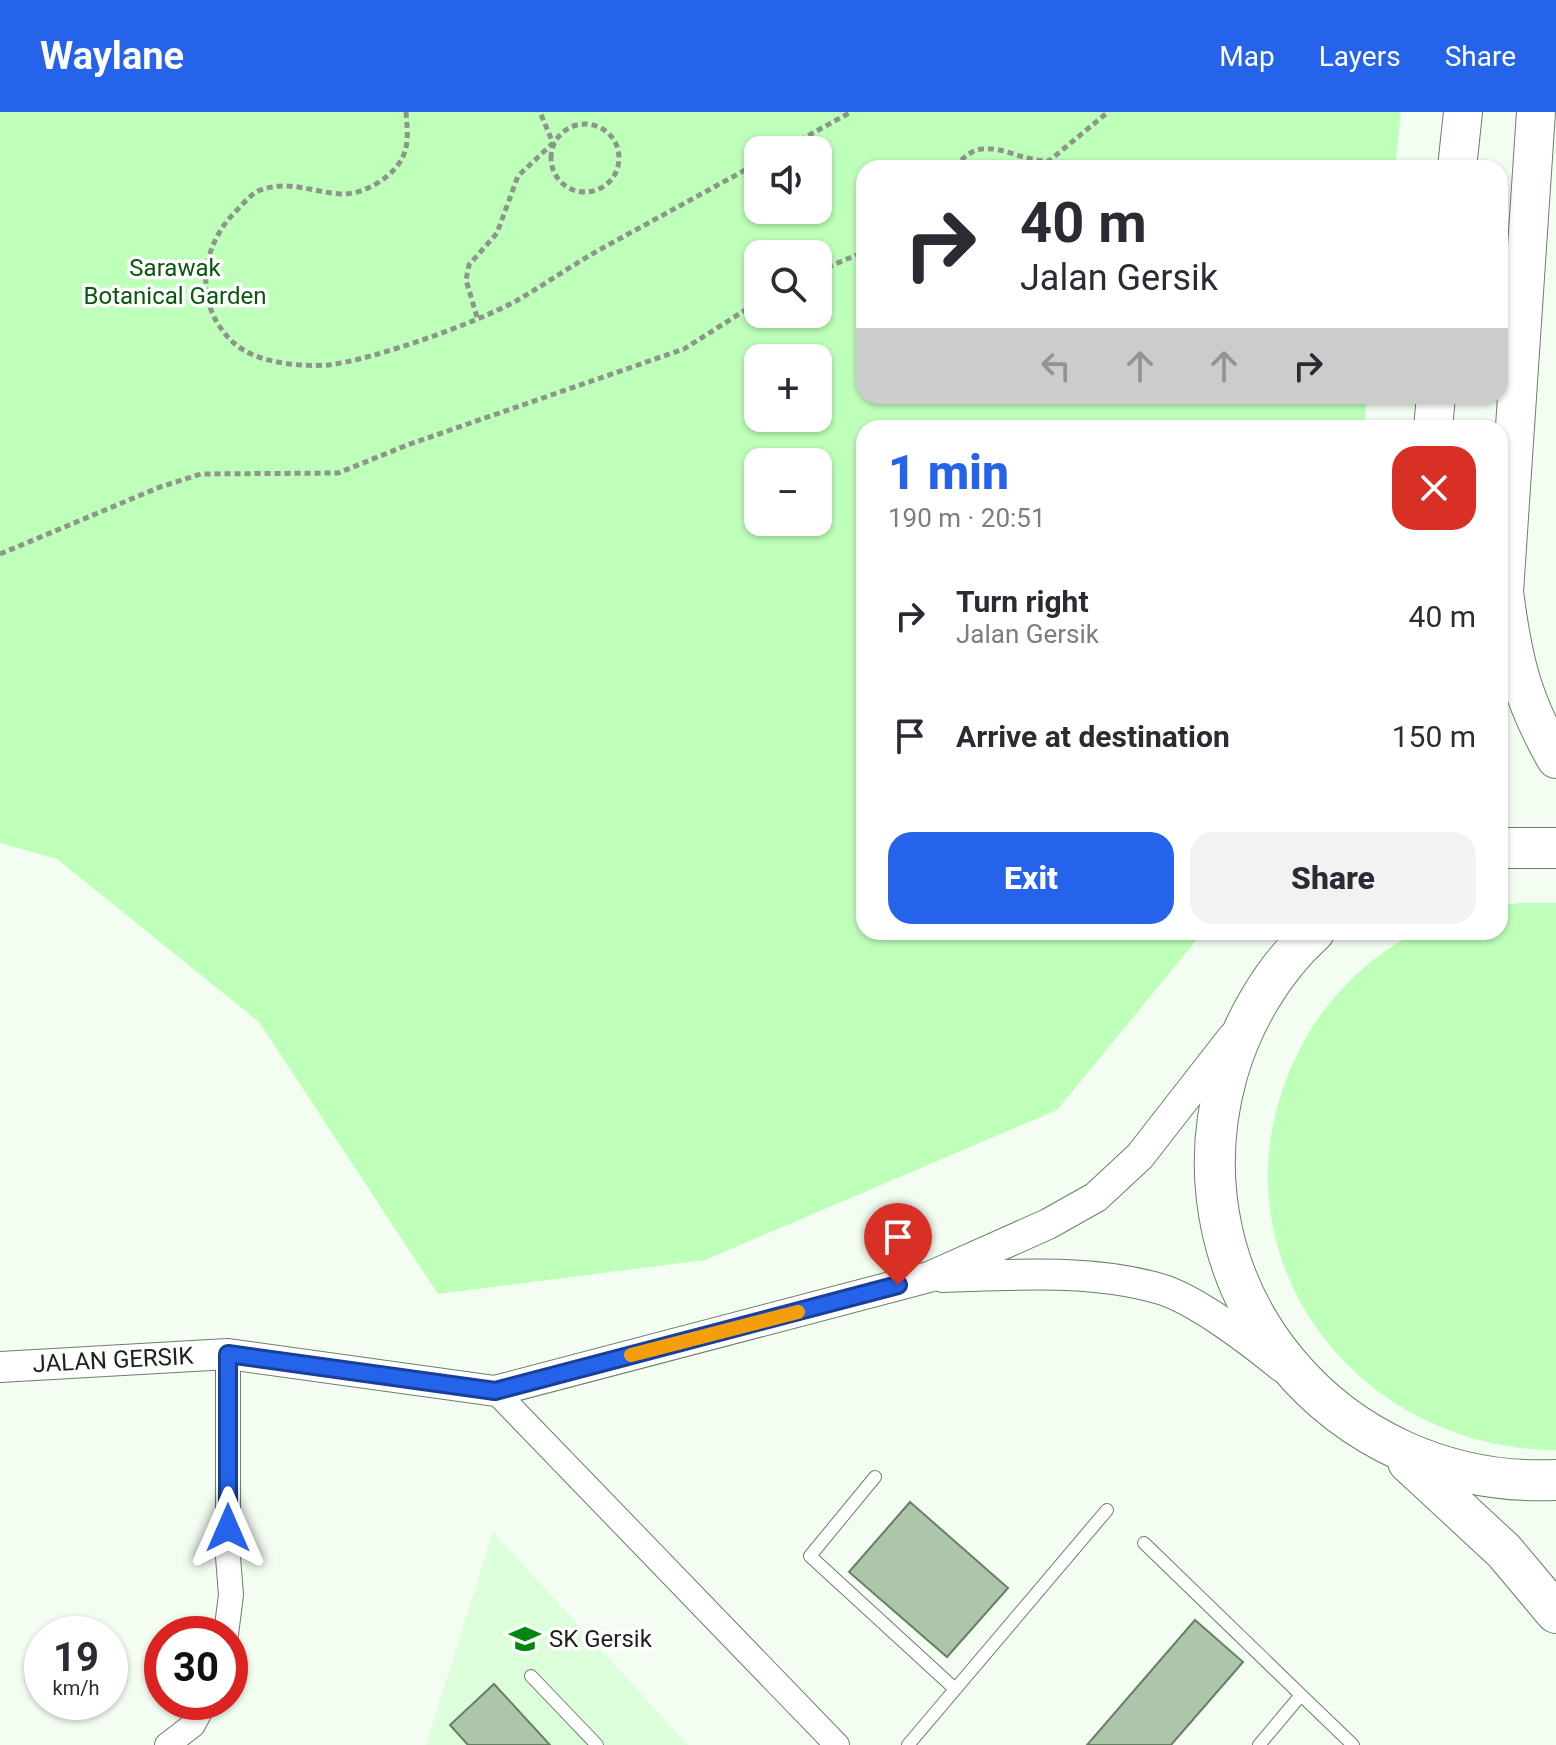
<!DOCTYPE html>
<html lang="en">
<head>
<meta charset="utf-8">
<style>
  body { margin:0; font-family:Roboto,sans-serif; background:#f2f2f3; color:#2b2b33; height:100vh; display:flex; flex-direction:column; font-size:30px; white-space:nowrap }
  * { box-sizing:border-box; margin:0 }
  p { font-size:26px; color:#7c7c81 }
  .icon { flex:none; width:44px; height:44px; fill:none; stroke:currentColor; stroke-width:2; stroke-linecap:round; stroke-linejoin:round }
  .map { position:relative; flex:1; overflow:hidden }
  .drawer { position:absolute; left:856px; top:308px; width:652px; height:520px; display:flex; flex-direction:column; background:#fff; border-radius:24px; box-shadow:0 2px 6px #0004 }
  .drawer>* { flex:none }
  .banner { position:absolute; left:856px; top:48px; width:652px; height:244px; border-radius:24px; box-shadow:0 2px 6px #0004; background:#fff; color:#2b2b33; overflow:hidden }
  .buttons { position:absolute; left:744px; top:24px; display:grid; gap:16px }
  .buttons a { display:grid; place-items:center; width:88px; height:88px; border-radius:16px; background:#fff; box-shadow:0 2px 6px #0004; font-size:40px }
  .speed { position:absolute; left:24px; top:1504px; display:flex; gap:16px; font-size:40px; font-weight:700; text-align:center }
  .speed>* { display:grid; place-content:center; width:104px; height:104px; border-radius:50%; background:#fff; box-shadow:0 2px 6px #0004; line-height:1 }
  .speed small { font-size:20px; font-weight:400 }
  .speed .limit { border:12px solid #d22; background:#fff; color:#111 }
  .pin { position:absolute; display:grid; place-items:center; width:68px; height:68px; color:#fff; margin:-82px -34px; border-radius:50% 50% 50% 0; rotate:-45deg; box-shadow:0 0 8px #0007 }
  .pin .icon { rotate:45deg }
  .me { position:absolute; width:88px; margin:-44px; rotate:0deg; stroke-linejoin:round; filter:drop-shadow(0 0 6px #0008) }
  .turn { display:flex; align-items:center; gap:28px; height:168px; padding:0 32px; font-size:36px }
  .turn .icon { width:104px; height:104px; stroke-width:2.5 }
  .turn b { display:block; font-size:56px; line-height:68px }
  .lanes { display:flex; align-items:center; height:76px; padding:0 32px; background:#0003; justify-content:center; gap:40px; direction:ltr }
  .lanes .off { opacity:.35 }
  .round { display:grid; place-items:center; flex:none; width:84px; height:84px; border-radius:24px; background:#f2f2f3 }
  .headline { display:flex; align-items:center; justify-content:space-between; height:136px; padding:0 32px }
  h1 { font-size:48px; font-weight:800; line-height:60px; color:#2563eb }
  .primary-button { display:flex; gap:16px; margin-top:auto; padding:16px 32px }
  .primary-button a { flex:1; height:92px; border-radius:24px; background:#2563eb; color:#fff; font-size:32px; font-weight:800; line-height:92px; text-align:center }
  .primary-button a+a { background:#f2f2f3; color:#2b2b33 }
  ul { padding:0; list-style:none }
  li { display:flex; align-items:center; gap:24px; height:120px; padding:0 32px }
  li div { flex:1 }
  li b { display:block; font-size:30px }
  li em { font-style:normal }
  header { display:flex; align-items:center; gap:48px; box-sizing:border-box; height:112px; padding:0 40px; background:#2563eb; color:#fff }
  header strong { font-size:38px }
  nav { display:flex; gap:44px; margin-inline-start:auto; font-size:28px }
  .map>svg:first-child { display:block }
</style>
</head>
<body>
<header>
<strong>Waylane</strong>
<nav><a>Map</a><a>Layers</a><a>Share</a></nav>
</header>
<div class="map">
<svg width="1556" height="1633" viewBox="0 0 1556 1633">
  <rect width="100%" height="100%" fill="#f3fdf2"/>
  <path fill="#ddfedb" d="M 493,1420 L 688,1633 L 426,1633 Z"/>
  <path fill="#beffba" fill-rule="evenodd" d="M 0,0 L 1401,0 L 1395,56 L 864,56 L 864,284 L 1367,284 L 1364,316 L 864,316 L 864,820 L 1203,820 L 1057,998 L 705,1148 L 438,1182 L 259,910 L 57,747 L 0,731 ZM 758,38 L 818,38 L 818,98 L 758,98 ZM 758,142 L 818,142 L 818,202 L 758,202 ZM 758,246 L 818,246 L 818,306 L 758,306 ZM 758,350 L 818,350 L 818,410 L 758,410 Z
    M 1519,791 L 1556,791 L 1556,1338 C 1347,1337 1200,1130 1300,937 C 1325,888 1368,844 1418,820 L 1500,820 L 1500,794 Z"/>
  <path fill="#adc6ab" stroke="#687f66" stroke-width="2" d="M 910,1390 L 1008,1476 L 947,1545 L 849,1460 Z
    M 1195,1508 L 1243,1550 L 1171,1633 L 1087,1633 Z
    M 494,1572 L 550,1633 L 468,1633 L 450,1613 Z"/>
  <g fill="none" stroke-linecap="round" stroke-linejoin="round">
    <defs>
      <path id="service" d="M 875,1365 L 810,1444 L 955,1577
        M 1144,1431 L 1301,1583 L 1259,1633
        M 531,1564 L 597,1633
        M 1301,1583 L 1353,1633
        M 908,1633 L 1107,1398"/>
      <path id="minor" d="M 495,1279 L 837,1633
        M 226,1522 L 231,1483 L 228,1445 L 228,1242
        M 167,1633 L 193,1613 L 205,1590"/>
      <path id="tertiary" d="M 943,1165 C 1014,1163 1088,1157 1157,1176 C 1193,1185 1253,1231 1282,1255
        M 0,1255 L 228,1242 L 495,1279 L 929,1165 L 1048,1112 L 1096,1085 L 1140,1044 L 1232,926"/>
      <path id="primary" d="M 1536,0 L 1504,480 C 1513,549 1522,587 1556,647
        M 1457,56 L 1463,0
        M 1433,316 L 1436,284"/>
      <path id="trunk" d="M 1500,736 L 1556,736
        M 1314,820 C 1273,857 1242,910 1227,963 C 1167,1179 1337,1378 1556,1368
        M 1408,1350 L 1504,1439 L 1556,1501"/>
    </defs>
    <use href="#service" stroke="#6a8168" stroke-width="14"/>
    <use href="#minor" stroke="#6a8168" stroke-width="26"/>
    <use href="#tertiary" stroke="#6a8168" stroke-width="32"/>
    <use href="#primary" stroke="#6a8168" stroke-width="40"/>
    <use href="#trunk" stroke="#6a8168" stroke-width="42"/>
    <path stroke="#8c968b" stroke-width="5" stroke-dasharray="6 4" stroke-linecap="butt" d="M 406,0 C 407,13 409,30 404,42 C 396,64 364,83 341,82 C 311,80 288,67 258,79 C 250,83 243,92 236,99 C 199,136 193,195 235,232 C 257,251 300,255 328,253 C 373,248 476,211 516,189 C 544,173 571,154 599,138 C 652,109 705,80 758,51
      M551 46a34 34 0 1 1 68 0a34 34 0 1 1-68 0Z
      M 782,38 L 851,0
      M 955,56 C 982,17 1012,49 1049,49 L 1108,0
      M 818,159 L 864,140
      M 477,205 L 466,168 L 469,153 L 497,121 L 518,64 L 553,31 L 540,0
      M 0,442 L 160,375 L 201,362 L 338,361 L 410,332 L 684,237 L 758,190"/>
    <use href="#service" stroke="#fff" stroke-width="12"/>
    <use href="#minor" stroke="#fff" stroke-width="24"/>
    <use href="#tertiary" stroke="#fff" stroke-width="30"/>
    <use href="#primary" stroke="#fff" stroke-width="38"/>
    <use href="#trunk" stroke="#fff" stroke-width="40"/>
  </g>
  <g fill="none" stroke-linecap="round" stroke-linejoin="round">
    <defs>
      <path id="route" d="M 228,1416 L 228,1242 L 495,1279 L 898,1173"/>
    </defs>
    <use href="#route" stroke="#184099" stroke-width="20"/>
    <use href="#route" stroke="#2563eb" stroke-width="14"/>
    <path stroke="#f59e0b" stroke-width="14" d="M 631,1243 L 798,1200"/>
  </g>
  <defs>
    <symbol id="school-bare" viewBox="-9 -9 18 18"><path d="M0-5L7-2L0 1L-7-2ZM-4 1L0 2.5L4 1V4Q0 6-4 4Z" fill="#00870f" stroke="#fff" stroke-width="2.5" paint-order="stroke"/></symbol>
  </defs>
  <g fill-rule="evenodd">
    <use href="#school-bare" x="503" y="1505" width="44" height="44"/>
  </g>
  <g text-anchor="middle" stroke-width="7" stroke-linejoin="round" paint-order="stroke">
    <g font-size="24" fill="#0a570e" stroke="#fff">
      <text x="175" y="164">Sarawak<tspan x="175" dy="28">Botanical Garden</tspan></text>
    </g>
    <g font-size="24" fill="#192318" stroke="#fff">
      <text transform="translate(113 1248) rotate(-3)" y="8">JALAN GERSIK</text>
    </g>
    <g font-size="24" fill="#192318" stroke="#fff" text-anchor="start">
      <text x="549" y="1535">SK Gersik</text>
    </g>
  </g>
</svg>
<div class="buttons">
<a><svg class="icon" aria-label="sound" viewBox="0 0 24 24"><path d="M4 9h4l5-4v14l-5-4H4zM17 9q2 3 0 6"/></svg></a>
<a><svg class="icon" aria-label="search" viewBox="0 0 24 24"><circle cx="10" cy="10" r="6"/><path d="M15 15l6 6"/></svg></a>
<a>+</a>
<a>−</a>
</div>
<div class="speed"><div>19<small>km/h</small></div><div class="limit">30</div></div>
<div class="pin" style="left:898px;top:1173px;background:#d93025"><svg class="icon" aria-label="arrive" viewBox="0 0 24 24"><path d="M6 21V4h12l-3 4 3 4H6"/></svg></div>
<svg class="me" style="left:228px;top:1416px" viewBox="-20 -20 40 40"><path d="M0-17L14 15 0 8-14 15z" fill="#2563eb" stroke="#fff" stroke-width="4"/></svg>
<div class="banner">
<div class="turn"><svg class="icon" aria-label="right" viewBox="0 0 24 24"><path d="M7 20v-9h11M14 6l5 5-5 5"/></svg><div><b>40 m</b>Jalan Gersik</div></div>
<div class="lanes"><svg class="icon off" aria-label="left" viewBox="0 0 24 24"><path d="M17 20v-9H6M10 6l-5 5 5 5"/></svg><svg class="icon off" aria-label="ahead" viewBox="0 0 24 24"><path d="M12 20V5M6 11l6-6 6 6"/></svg><svg class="icon off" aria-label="ahead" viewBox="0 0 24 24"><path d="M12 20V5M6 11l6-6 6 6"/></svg><svg class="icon" aria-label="right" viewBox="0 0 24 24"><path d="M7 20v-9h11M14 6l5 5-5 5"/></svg></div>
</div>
<section class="drawer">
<div class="headline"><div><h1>1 min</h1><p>190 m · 20:51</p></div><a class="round" style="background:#d93025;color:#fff"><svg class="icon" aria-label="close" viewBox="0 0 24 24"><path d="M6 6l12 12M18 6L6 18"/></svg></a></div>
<ul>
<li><svg class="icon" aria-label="right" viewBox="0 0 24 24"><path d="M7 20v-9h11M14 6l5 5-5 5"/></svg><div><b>Turn right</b><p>Jalan Gersik</p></div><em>40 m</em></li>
<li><svg class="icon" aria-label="arrive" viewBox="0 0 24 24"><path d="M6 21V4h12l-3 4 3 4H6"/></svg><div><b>Arrive at destination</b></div><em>150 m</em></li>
</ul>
<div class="primary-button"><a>Exit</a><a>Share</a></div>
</section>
</div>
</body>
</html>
